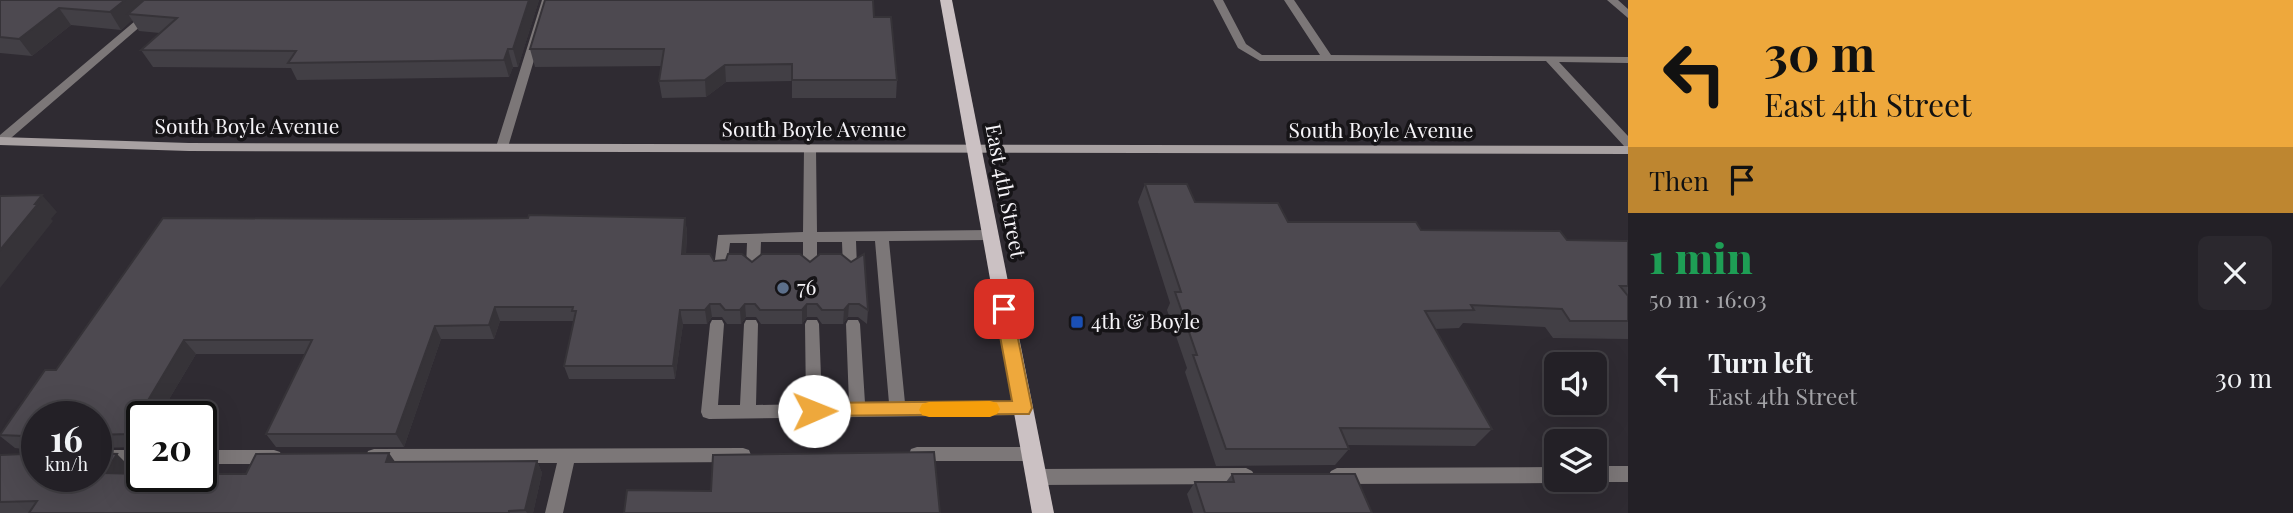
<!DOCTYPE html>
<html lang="en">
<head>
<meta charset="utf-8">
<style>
  body { margin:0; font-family:"Playfair Display",serif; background:#2b282e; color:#f1f3f6; height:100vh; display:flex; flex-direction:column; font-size:26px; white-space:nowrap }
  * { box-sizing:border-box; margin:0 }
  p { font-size:23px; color:#a3a3a7 }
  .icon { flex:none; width:38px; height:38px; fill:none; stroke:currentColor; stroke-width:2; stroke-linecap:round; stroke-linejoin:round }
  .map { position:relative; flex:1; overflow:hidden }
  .details { display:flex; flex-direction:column; background:#232026; width:665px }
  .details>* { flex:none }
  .hud { background:#eea83c; color:#111; overflow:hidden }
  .controls { position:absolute; left:1544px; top:352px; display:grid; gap:14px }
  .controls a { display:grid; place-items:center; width:63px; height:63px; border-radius:10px; background:#232026; box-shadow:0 7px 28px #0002,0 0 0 2px #403e43; font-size:35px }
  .speed { position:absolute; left:21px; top:401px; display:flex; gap:14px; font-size:35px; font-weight:700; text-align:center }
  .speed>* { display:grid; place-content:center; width:91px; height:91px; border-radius:50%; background:#232026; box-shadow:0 7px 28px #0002,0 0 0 2px #403e43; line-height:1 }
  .speed small { font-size:18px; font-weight:400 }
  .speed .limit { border:4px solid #111; border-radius:10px; background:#fff; color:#111 }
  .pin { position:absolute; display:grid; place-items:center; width:60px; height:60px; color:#fff; margin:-30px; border-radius:14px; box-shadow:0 4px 10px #0006 }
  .me { position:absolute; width:77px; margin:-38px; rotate:89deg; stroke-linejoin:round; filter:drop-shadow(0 0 5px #0008) }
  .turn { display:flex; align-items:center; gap:24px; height:147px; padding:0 21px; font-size:32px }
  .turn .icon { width:91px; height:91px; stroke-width:2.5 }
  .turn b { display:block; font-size:49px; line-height:60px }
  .then { display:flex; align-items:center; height:66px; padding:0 21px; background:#0003; gap:14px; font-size:26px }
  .round { display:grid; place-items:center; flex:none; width:74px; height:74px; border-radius:10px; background:#2b282e }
  .headline { display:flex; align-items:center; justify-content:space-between; height:119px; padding:0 21px }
  h1 { font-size:42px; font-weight:800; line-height:52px; color:#1e9e55 }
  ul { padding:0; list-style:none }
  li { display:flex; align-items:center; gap:21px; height:91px; padding:0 21px }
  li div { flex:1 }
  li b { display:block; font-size:26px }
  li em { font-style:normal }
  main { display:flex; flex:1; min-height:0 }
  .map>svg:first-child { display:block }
</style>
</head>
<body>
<main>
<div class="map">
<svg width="1628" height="513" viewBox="0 0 1628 513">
  <rect width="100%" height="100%" fill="#2f2b32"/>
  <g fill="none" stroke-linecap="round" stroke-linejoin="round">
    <path fill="#7c7778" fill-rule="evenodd" d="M 160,0 L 171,0 L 4,144 L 0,145 L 0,135 Z
      M 542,0 L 552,0 L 508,147 L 506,150 L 498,150 L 496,147 Z
      M 1213,0 L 1223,0 L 1246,44 L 1262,55 L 1320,55 L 1284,0 L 1294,0 L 1331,55 L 1628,57 L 1628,63 L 1559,62 L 1628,136 L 1628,147 L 1624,146 L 1546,61 L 1260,61 L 1238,48 Z
      M 1607,0 L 1618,0 L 1628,9 L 1628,18 Z
      M 810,145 L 816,149 L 817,232 L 989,230 L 996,235 L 989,240 L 889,241 L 905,403 L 1023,401 L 1029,403 L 1031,408 L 1029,413 L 1023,415 L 709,419 L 703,417 L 701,412 L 710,324 L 712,320 L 722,320 L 724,324 L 718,405 L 740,405 L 744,324 L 746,320 L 756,320 L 758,324 L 756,405 L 806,404 L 805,324 L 807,320 L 817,320 L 819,324 L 822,404 L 849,403 L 846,324 L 848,320 L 858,320 L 860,324 L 865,403 L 889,403 L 875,241 L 856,241 L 857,268 L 850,273 L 843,268 L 842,242 L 817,242 L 817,268 L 810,273 L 803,268 L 803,242 L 761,242 L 760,268 L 753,273 L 746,268 L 747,243 L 730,243 L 726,272 L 716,272 L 714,268 L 718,235 L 803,232 L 804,149 Z
      M 917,447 L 1031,447 L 1037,449 L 1039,454 L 1037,459 L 1031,461 L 917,461 L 911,459 L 909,454 L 911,449 Z
      M 743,448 L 749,450 L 751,455 L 749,460 L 743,462 L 574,463 L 563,513 L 545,513 L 557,463 L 374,463 L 368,461 L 366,456 L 368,451 L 374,449 Z
      M 96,450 L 142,450 L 142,464 L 96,464 Z
      M 201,450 L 274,450 L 280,452 L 282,457 L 280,462 L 274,464 L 201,464 Z
      M 1594,466 L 1628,466 L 1628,482 L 1594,482 L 1588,480 L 1594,480 Z
      M 1556,467 L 1556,480 L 1562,480 L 1556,483 L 1337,484 L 1331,481 L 1328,476 L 1331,471 L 1337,468 Z
      M 1246,468 L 1252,471 L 1255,476 L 1252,481 L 1246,484 L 1036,485 L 1030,482 L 1027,477 L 1030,472 L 1036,469 Z"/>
    <path fill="#a8a1a2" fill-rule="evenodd" d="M 0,137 L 189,143 L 1628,146 L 1628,154 L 189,151 L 0,145 Z"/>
    <path fill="#cbc1c3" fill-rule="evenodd" d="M 940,0 L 952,0 L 1054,513 L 1032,513 Z"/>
  </g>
  <path fill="#423f45" d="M 0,0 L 539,0 L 518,67 L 513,67 L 509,77 L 297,80 L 291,68 L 153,67 L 141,50 L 160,33 L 139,31 L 132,20 L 121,30 L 71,25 L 32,56 L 0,53 Z
    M 874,17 L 897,80 L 896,98 L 792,98 L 792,81 L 726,82 L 706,97 L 662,98 L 659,81 L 662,66 L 535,67 L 530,49 Z
    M 1145,184 L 1195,202 L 1288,222 L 1567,240 L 1628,241 L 1628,339 L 1553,338 L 1545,327 L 1463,323 L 1459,328 L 1435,329 L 1492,429 L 1475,446 L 1347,445 L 1349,449 L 1335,465 L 1216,466 L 1185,372 L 1187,368 L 1167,310 L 1170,303 L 1138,202 Z
    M 685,218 L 687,232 L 686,254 L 714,261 L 752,262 L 800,254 L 868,310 L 867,324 L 858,317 L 848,317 L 843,324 L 822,324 L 817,317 L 807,317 L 802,324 L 761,324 L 756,317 L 746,317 L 741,324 L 727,324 L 722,317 L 712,317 L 707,324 L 683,324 L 675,379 L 569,379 L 564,366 L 574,321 L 500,321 L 494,339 L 441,339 L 404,447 L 276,447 L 266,434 L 305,354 L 196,354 L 159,416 L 142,416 L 142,447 L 96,448 L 96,416 L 37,476 L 130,467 L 126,474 L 246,474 L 395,462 L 537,461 L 542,473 L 533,513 L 0,513 L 0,455 L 23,454 L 23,449 L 15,448 L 0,436 L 56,370 Z
    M 1232,474 L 1372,513 L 1193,513 L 1187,494 L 1195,482 L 1226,482 Z"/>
  <path fill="#363338" d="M 125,0 L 156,0 L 128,14 L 132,20 L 121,30 L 110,12 Z
    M 529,0 L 539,0 L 518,67 L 513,49 Z
    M 59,8 L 71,25 L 32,56 L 19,39 Z
    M 508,49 L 513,67 L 509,77 L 504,60 Z
    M 725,65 L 726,82 L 706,97 L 705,80 Z
    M 42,195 L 57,212 L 51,219 L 53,221 L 0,288 L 0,250 Z
    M 685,218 L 687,232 L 685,268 L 682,254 Z
    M 710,304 L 712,317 L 707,324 L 705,310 Z
    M 745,304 L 746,317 L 741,324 L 740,310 Z
    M 807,304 L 807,317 L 802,324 L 802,310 Z
    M 849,304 L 848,317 L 843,324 L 844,310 Z
    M 495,307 L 500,321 L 494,339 L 489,325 Z
    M 680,310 L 683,324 L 675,379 L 673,366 Z
    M 435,326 L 441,339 L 404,447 L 396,434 Z
    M 184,340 L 196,354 L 159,416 L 142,416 L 142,447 L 128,434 Z
    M 389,453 L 398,466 L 386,462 Z
    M 117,454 L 130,467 L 119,486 L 105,473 Z
    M 537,461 L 542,473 L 533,513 L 527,513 L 525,510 Z"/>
  <path fill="#4d4950" stroke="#363338" stroke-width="2" d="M 0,0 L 125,0 L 110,12 L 59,8 L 19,39 L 0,37 Z
    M 144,0 L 529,0 L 513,49 L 508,49 L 504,60 L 288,63 L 296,51 L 141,50 L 177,18 L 128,14 Z
    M 545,0 L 873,0 L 874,17 L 891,17 L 897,80 L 792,80 L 792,64 L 725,65 L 705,80 L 659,81 L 664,49 L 530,49 Z
    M 1145,184 L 1187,184 L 1195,202 L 1278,203 L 1288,222 L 1416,222 L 1421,230 L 1560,231 L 1567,240 L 1628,241 L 1628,286 L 1620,286 L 1628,296 L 1628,321 L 1570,321 L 1562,309 L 1471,305 L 1474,310 L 1425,311 L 1492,429 L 1340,428 L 1349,449 L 1226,449 L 1193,355 L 1197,355 L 1175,292 L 1181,292 Z
    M 42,195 L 35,204 L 38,204 L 0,250 L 0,196 Z
    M 529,215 L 685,218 L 682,254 L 710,254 L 714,261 L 726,260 L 728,254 L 742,254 L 752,262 L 762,254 L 800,254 L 810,262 L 820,254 L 841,254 L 851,262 L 864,254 L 868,310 L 859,304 L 849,304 L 844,310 L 822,310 L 817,304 L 807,304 L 802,310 L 760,310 L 755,304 L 745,304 L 740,310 L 725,310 L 720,304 L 710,304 L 705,310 L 680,310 L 673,366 L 564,366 L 576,311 L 572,311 L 573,307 L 495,307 L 489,325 L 435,326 L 396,434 L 266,434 L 312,340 L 184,340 L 128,434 L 96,435 L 96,416 L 37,416 L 37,476 L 96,476 L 96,453 L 117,454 L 105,473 L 142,474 L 142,476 L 201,476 L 201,474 L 246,474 L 256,454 L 389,453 L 386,462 L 537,461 L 525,510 L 509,511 L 509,513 L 29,513 L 37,501 L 0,502 L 0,455 L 23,454 L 23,436 L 0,435 L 45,370 L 56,370 L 163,218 L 410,219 L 528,218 Z
    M 934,452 L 940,513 L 624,513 L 627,490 L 711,491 L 713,455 Z
    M 1232,474 L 1355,474 L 1372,513 L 1205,513 L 1195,482 L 1234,482 Z"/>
  <path fill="#eea83c" stroke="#9b6d27" stroke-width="2" d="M 1004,303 L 1012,309 L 1032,408 L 1029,414 L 808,416 L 805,411 L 808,405 L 814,403 L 1012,401 L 995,309 Z"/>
  <path fill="#f59e0b" d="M 990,401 L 997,403 L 1000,409 L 997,414 L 990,417 L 929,417 L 922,415 L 919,410 L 922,404 L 929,402 Z"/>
  <circle fill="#5c6f8a" stroke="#161417" stroke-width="2.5" cx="783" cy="288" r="7"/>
  <rect fill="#1a4fb4" stroke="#161417" stroke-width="2.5" x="1070" y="315" width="14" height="14" rx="3.5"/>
  <g text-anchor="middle" stroke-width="7" stroke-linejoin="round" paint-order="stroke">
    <g font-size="21" fill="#f6f4f8" stroke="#161417">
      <text x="247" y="134">South Boyle Avenue</text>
      <text x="814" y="137">South Boyle Avenue</text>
      <text x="1381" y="138">South Boyle Avenue</text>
      <text transform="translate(1005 191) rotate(79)" y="7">East 4th Street</text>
    </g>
    <g font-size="21" fill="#f6f4f8" stroke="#161417" text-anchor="start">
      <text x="797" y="295">76</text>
      <text x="1091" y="329">4th &amp; Boyle</text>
    </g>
  </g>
</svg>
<div class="controls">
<a><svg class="icon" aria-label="sound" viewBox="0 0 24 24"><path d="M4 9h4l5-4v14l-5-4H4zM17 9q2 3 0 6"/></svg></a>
<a><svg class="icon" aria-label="layers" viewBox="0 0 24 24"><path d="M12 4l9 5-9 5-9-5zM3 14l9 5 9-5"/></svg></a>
</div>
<div class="speed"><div>16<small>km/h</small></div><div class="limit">20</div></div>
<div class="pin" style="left:1004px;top:309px;background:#d93025"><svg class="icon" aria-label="arrive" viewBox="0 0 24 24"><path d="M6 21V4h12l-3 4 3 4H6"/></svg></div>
<svg class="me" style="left:814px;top:411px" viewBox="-20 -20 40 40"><circle r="19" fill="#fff"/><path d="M0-13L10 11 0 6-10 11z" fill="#eea83c"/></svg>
</div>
<section class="details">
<div class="hud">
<div class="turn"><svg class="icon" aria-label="left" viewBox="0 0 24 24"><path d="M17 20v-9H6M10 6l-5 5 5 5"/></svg><div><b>30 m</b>East 4th Street</div></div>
<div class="then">Then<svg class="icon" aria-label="arrive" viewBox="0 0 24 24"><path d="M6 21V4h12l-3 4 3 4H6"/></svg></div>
</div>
<div class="headline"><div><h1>1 min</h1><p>50 m · 16:03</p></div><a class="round"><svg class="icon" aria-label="close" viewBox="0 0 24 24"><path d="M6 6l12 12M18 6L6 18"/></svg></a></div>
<ul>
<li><svg class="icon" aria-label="left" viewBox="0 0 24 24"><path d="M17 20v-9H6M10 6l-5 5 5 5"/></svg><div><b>Turn left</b><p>East 4th Street</p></div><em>30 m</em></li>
</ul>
</section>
</main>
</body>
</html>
